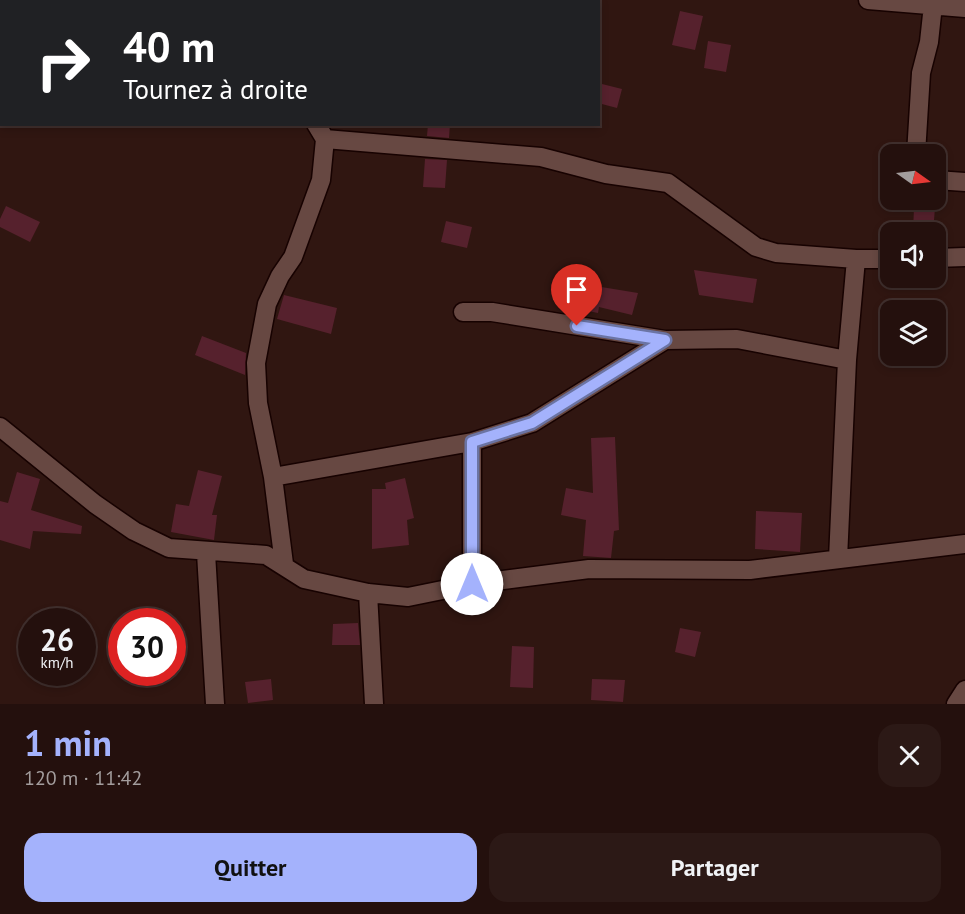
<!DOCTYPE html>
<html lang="fr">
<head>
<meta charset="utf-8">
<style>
  body { margin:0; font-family:"PT Sans",sans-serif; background:#2c1916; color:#f1f3f6; height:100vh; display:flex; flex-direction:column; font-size:22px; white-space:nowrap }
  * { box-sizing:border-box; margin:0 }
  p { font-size:20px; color:#a39d9d }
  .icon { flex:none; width:33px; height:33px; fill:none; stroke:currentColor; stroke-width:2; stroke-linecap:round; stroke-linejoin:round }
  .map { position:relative; height:704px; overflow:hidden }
  .side { display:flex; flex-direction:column; background:#24100d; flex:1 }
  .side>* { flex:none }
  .banner { position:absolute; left:0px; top:0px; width:600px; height:126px; box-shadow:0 3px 9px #0003,0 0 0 2px #41302e; background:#202124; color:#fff; overflow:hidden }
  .needle { width:39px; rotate:104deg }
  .controls { position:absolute; left:880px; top:144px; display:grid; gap:12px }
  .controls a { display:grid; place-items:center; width:66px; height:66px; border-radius:12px; background:#24100d; box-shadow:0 3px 9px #0003,0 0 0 2px #41302e; font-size:30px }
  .speed { position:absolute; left:18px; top:608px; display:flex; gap:12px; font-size:30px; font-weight:700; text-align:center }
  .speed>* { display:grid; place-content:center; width:78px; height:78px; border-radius:50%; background:#24100d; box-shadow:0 3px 9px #0003,0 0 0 2px #41302e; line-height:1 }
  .speed small { font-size:15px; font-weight:400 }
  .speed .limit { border:9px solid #d22; background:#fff; color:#111 }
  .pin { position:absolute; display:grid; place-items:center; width:51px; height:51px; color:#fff; margin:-62px -26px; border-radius:50% 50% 50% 0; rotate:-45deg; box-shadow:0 0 6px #0007 }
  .pin .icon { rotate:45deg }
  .me { position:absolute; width:66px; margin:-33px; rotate:0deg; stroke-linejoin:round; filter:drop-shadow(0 0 4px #0008) }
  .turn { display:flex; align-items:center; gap:21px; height:126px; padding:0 24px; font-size:27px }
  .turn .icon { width:78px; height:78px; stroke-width:2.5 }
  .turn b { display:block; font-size:42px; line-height:51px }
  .round { display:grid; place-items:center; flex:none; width:63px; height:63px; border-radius:18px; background:#2c1916 }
  .head { display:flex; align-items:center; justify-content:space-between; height:102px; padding:0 24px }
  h1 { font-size:36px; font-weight:700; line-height:45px; color:#a4b2fc }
  .primary-button { display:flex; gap:12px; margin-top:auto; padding:12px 24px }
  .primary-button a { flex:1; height:69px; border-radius:18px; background:#a4b2fc; color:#111; font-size:24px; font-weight:700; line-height:69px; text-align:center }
  .primary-button a+a { background:#2c1916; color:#f1f3f6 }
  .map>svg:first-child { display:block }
</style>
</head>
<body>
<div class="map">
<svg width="965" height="704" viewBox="0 0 965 704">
  <rect width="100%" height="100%" fill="#301611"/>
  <path fill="#56212d" d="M 680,11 L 703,16 L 695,50 L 672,45 Z
    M 708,41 L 731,45 L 726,72 L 704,68 Z
    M 598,83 L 622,89 L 617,108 L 598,103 Z
    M 428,124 L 450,124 L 449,138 L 427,136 Z
    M 425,159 L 447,160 L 445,188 L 423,187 Z
    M 6,206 L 40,222 L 30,242 L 0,227 L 0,219 Z
    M 914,207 L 935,208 L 933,232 L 913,232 Z
    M 446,221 L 472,227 L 467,248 L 441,242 Z
    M 694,270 L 757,279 L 753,303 L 699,295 Z
    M 583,284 L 638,293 L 632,315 L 599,307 L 598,313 L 578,309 Z
    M 284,295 L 337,308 L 331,334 L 277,319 Z
    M 202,336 L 246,353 L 245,375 L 195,355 Z
    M 615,437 L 619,530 L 614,531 L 611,558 L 583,556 L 586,520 L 561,515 L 566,488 L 593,493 L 591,438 Z
    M 198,470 L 222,476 L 212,515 L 217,515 L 214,540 L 171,532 L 176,504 L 189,506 Z
    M 17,472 L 40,479 L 31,510 L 82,526 L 81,534 L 33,531 L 30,549 L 0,540 L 0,501 L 8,503 Z
    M 405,478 L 414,518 L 407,520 L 409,545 L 372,549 L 372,489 L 386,489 L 385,483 Z
    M 756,511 L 802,513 L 800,552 L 755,549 Z
    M 358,623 L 360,645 L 332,645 L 333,624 Z
    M 680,628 L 701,632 L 695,657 L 675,652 Z
    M 512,646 L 534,647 L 533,688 L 510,687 Z
    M 271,679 L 273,700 L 248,703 L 245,682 Z
    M 592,679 L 625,680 L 623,702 L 591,700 Z"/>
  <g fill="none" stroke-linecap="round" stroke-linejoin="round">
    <defs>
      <path id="street" d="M 868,0 L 965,8
        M 286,2 L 286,0
        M 325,139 L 541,157 L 606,174 L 668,183 L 756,247 L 776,253 L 856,259
        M 916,154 L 921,73 L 929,42 L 933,5
        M 936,180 L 965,182
        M 936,258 L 965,257
        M 463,312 L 492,312 L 665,340
        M 0,427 L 95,504 L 134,531 L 169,548 L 266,555 L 304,579 L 368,593 L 408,597 L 472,584 L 589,569 L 750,570 L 965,544
        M 472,442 L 472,584
        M 273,477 L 472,442 L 532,423 L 665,340 L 737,339 L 847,360 L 856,259 L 891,259
        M 206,553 L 215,704
        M 838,559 L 847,360
        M 284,564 L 273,477 L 258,403 L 256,363 L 267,304 L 280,276 L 293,257 L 321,180 L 325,139 L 316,124
        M 368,593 L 374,704
        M 956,704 L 965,690"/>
    </defs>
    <use href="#street" stroke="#170201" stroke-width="21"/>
    <use href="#street" stroke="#674842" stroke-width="18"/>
  </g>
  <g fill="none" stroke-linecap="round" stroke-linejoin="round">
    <defs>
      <path id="route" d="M 472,584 L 472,442 L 532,423 L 665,340 L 577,326"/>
    </defs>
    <use href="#route" stroke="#6b74a4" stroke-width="15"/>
    <use href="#route" stroke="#a4b2fc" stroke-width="10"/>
  </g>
</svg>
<div class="controls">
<a><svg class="needle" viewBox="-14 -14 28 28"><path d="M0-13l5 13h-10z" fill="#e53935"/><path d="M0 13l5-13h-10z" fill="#a39d9d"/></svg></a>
<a><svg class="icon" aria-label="sound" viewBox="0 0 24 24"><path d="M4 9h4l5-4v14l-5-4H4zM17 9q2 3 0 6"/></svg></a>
<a><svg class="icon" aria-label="layers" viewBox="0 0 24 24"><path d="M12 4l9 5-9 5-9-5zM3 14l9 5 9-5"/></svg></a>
</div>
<div class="speed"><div>26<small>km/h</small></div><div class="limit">30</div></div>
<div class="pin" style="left:577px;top:326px;background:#d93025"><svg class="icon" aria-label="arrive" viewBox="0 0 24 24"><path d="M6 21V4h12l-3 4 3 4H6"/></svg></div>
<svg class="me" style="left:472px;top:584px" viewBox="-20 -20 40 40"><circle r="19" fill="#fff"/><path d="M0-13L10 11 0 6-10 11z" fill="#a4b2fc"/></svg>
<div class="banner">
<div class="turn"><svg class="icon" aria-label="right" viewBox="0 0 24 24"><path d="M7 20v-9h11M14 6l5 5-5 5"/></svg><div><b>40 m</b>Tournez à droite</div></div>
</div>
</div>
<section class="side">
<div class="head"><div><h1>1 min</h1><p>120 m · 11:42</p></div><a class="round"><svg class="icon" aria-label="close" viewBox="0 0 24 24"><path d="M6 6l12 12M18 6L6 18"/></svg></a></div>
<div class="primary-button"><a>Quitter</a><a>Partager</a></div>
</section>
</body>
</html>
